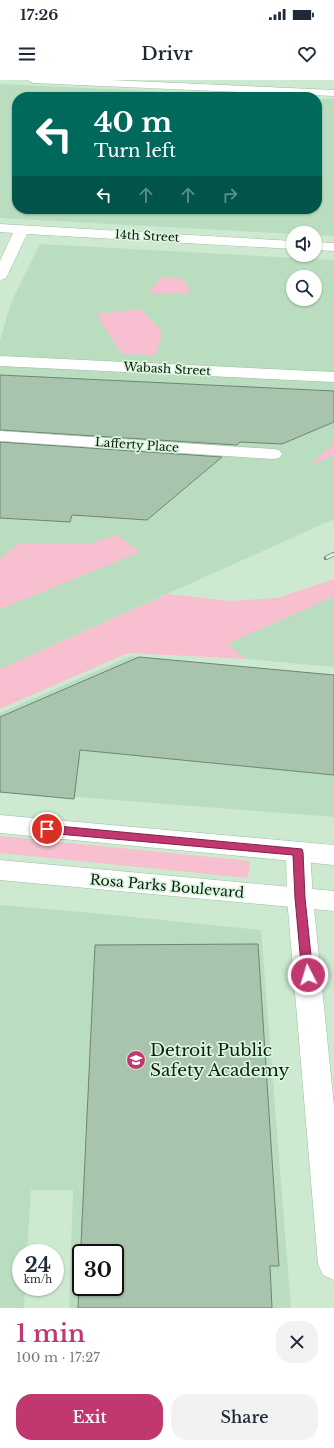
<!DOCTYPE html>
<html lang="en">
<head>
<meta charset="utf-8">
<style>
  body { margin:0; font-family:"Libre Baskerville",serif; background:#f2f2f3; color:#1f2937; height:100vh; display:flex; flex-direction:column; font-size:15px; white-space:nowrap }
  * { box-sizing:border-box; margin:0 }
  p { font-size:13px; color:#747a83 }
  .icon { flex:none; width:22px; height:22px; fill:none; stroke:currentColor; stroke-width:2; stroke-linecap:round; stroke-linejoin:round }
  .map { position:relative; height:1228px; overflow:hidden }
  .sheet { display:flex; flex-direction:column; background:#fff; flex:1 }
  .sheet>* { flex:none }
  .top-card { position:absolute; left:12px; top:12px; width:310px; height:122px; border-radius:16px; box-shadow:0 1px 3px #0004; background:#00695c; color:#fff; overflow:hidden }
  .controls { position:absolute; left:286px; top:146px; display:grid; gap:8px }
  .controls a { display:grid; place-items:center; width:36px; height:36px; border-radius:50%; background:#fff; box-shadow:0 1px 3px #0004; font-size:20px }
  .speed { position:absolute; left:12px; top:1164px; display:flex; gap:8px; font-size:20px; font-weight:700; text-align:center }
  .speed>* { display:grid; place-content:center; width:52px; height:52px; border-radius:50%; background:#fff; box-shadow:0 1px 3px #0004; line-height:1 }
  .speed small { font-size:10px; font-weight:400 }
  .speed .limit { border:2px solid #111; border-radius:6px; background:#fff; color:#111 }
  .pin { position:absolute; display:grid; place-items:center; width:34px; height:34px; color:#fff; margin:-17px; border:2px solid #fff; border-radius:50%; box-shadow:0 1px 4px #0007 }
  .me { position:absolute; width:44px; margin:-22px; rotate:355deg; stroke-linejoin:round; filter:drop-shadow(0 0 3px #0008) }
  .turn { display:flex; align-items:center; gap:14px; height:84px; padding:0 16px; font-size:18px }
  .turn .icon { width:52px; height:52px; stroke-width:2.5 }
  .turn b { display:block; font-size:28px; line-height:34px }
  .lanes { display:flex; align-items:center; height:38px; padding:0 16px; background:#0003; justify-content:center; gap:20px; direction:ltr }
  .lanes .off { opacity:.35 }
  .round { display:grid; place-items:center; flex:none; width:42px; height:42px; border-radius:16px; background:#f2f2f3 }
  .overview { display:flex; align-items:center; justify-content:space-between; height:68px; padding:0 16px }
  h1 { font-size:24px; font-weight:600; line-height:30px; color:#c13770 }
  .button { display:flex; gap:8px; margin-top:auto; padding:8px 16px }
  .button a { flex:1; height:46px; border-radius:16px; background:#c13770; color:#fff; font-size:16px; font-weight:600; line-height:46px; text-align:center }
  .button a+a { background:#f2f2f3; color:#1f2937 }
  .status { display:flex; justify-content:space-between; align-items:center; height:28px; padding:0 20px; background:#fff; direction:ltr }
  .status svg { height:11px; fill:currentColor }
  header { display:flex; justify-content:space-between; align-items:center; height:52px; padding:0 16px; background:#fff; font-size:18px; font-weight:600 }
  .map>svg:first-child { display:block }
</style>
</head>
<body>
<div class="status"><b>17:26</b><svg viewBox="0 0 49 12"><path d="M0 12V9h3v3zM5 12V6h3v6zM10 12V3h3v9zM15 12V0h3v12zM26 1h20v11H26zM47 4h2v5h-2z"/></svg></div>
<header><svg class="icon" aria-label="menu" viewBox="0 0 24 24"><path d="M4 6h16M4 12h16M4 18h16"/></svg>Drivr<svg class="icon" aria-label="heart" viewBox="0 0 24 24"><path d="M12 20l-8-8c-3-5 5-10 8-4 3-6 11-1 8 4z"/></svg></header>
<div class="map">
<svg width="334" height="1228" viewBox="0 0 334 1228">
  <rect width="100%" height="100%" fill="#cdead1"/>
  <path fill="#baddc0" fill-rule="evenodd" d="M 0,4 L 280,17 L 17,17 L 17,129 L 317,129 L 317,19 L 334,19 L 334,156 L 315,155 L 315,153 L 293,154 L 0,138 Z
    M 40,164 L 334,180 L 334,439 L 0,589 L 0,260 L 11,223 ZM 293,197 L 315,197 L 315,219 L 293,219 Z
    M 334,516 L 334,587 L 246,579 L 227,564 Z
    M 131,576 L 334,595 L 334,737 L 0,711 L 0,633 Z
    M 0,825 L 93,833 L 261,850 L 291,1228 L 69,1228 L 73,1110 L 31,1110 L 27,1173 L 21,1173 L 21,1207 L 25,1207 L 24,1228 L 0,1228 ZM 81,1173 L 115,1173 L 115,1207 L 81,1207 Z"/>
  <path fill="#f7bfcf" d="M 160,197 L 184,199 L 190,213 L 150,213 Z
    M 141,229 L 162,252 L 156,275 L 122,274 L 96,234 Z
    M 334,363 L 334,375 L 310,385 Z
    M 117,455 L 140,472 L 0,529 L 0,479 L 19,463 L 88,464 Z
    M 334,499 L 334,516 L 227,564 L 246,579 L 128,573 L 0,629 L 0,589 L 168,514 L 230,521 L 277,518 Z
    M 0,756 L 250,781 L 248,798 L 0,773 Z"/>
  <path fill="#a8c4ac" stroke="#6d8671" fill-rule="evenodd" d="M 0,295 L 334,311 L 334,342 L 282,364 L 240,362 L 237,365 L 0,350 Z
    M 0,362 L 222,377 L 147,440 L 72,435 L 70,442 L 0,438 Z
    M 139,577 L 334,595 L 334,695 L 80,670 L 74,719 L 0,712 L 0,637 Z
    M 258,864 L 279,1186 L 270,1186 L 272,1228 L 78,1228 L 95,865 ZM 81,1173 L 115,1173 L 115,1207 L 81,1207 Z"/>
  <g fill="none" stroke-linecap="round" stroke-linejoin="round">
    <defs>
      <path id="minor" d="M 27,0 L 111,0 L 334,10 L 334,16 L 33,3 Z
        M 0,144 L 293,161 L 293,169 L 27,154 L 7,196 L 5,199 L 0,200 L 0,181 L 13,153 L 0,152 Z
        M 315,162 L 334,163 L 334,171 L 315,170 Z
        M 0,276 L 334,292 L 334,302 L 0,286 Z
        M 0,351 L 273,369 L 279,370 L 282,374 L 279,378 L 273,379 L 0,361 Z
        M 298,762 L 307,765 L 310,772 L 313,818 L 334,1026 L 334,1200 L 323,1195 L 318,1184 L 287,818 L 286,772 L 289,765 Z"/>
      <path id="major" d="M 0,735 L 334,765 L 334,785 L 0,753 Z
        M 0,780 L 334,811 L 334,831 L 0,800 Z"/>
    </defs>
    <use href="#minor" stroke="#a1bca5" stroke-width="1"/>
    <use href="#major" stroke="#a1bca5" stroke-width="1"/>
    <use href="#minor" fill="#fff" fill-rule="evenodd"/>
    <use href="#major" fill="#fff" fill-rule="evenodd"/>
    <defs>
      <path id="rail" d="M 326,478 L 334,474"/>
    </defs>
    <use href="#rail" stroke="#718674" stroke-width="4.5"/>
    <use href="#rail" stroke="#daf7de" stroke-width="3" stroke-dasharray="9" stroke-linecap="butt"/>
  </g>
  <path fill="#c13770" stroke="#7d2449" d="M 47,745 L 302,769 L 303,772 L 305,818 L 313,895 L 312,899 L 308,900 L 304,899 L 302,895 L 295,818 L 293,775 L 47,753 L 43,751 L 42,749 L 43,746 Z"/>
  <defs>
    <symbol id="school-disc" viewBox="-11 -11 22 22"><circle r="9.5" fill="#c13770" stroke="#daf7de"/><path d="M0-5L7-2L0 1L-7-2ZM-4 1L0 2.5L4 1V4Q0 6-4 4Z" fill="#fff"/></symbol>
  </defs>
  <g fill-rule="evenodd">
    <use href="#school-disc" x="125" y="969" width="22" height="22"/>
  </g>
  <g text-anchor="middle" stroke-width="3.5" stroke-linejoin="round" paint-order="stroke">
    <g font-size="12" fill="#0f1a11" stroke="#daf7de">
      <text transform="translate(147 156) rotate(3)" y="4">14th Street</text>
      <text transform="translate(167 289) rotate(3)" y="4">Wabash Street</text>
      <text transform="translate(137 365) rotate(4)" y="4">Lafferty Place</text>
    </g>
    <g font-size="14" fill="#0f1a11" stroke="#daf7de">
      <text transform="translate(167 806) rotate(5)" y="5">Rosa Parks Boulevard</text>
    </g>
    <g font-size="17" fill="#0f1a11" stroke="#daf7de" text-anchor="start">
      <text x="150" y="976">Detroit Public<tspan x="150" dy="20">Safety Academy</tspan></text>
    </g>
  </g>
</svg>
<div class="controls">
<a><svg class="icon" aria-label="sound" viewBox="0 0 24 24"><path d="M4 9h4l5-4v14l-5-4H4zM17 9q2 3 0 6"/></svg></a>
<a><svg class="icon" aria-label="search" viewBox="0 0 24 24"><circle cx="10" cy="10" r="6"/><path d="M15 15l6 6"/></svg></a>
</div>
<div class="speed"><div>24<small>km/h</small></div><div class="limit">30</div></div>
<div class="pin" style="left:47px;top:749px;background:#d93025"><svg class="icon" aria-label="arrive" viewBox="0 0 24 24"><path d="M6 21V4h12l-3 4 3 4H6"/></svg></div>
<svg class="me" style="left:308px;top:895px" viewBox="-20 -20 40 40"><circle r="17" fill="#c13770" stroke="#fff" stroke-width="3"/><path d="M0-11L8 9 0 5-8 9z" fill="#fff"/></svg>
<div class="top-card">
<div class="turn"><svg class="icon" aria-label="left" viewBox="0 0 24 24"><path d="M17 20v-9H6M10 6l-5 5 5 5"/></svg><div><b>40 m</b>Turn left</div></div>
<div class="lanes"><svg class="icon" aria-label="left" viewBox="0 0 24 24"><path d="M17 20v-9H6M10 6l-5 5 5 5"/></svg><svg class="icon off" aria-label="ahead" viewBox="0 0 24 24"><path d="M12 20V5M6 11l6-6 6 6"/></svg><svg class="icon off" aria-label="ahead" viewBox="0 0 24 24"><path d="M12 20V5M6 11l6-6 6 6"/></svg><svg class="icon off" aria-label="right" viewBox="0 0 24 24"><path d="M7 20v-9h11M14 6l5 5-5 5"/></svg></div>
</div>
</div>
<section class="sheet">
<div class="overview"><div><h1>1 min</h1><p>100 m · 17:27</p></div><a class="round"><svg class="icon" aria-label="close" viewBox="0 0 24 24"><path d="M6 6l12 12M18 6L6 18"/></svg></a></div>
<div class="button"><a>Exit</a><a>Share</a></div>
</section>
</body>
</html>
